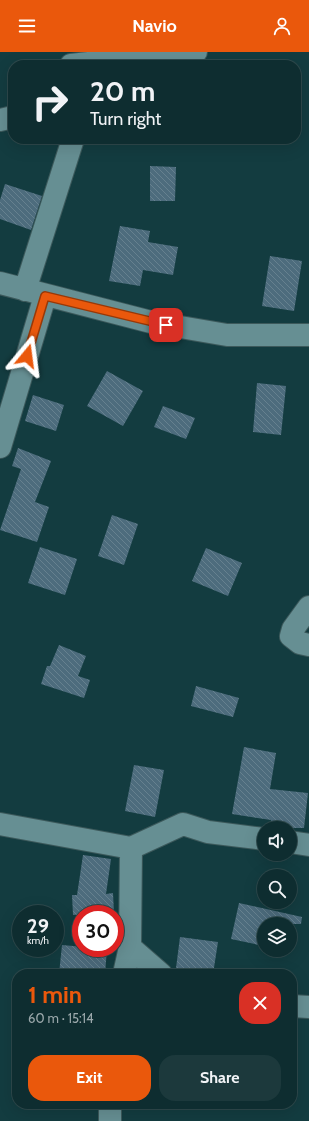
<!DOCTYPE html>
<html lang="en">
<head>
<meta charset="utf-8">
<style>
  body { margin:0; font-family:Cabin,sans-serif; background:#1c393c; color:#f1f3f6; height:100vh; display:flex; flex-direction:column; font-size:15px; white-space:nowrap }
  * { box-sizing:border-box; margin:0 }
  p { font-size:13px; color:#9ba8ab }
  .icon { flex:none; width:22px; height:22px; fill:none; stroke:currentColor; stroke-width:2; stroke-linecap:round; stroke-linejoin:round }
  .map { position:relative; flex:1; overflow:hidden }
  .details { position:absolute; left:12px; top:917px; width:285px; height:140px; display:flex; flex-direction:column; background:#0e2d30; border-radius:16px; box-shadow:0 4px 16px #0002,0 0 0 1px #2e494c }
  .details>* { flex:none }
  .top-card { position:absolute; left:8px; top:8px; width:293px; height:84px; border-radius:16px; box-shadow:0 4px 16px #0002,0 0 0 1px #2e494c; background:#0e2d30; color:#f1f3f6; overflow:hidden }
  .fabs { position:absolute; left:257px; top:769px; display:grid; gap:8px }
  .fabs a { display:grid; place-items:center; width:40px; height:40px; border-radius:50%; background:#0e2d30; box-shadow:0 4px 16px #0002,0 0 0 1px #2e494c; font-size:20px }
  .speed { position:absolute; left:12px; top:853px; display:flex; gap:8px; font-size:20px; font-weight:700; text-align:center }
  .speed>* { display:grid; place-content:center; width:52px; height:52px; border-radius:50%; background:#0e2d30; box-shadow:0 4px 16px #0002,0 0 0 1px #2e494c; line-height:1 }
  .speed small { font-size:10px; font-weight:400 }
  .speed .limit { border:6px solid #d22; background:#fff; color:#111 }
  .pin { position:absolute; display:grid; place-items:center; width:34px; height:34px; color:#fff; margin:-17px; border-radius:8px; box-shadow:0 2px 6px #0006 }
  .me { position:absolute; width:44px; margin:-22px; rotate:16deg; stroke-linejoin:round; filter:drop-shadow(0 0 3px #0008) }
  .turn { display:flex; align-items:center; gap:14px; height:84px; padding:0 16px; font-size:18px }
  .turn .icon { width:52px; height:52px; stroke-width:2.5 }
  .turn b { display:block; font-size:28px; line-height:34px }
  .round { display:grid; place-items:center; flex:none; width:42px; height:42px; border-radius:16px; background:#1c393c }
  .overview { display:flex; align-items:center; justify-content:space-between; height:68px; padding:0 16px }
  h1 { font-size:24px; font-weight:700; line-height:30px; color:#ea580c }
  .action { display:flex; gap:8px; margin-top:auto; padding:8px 16px }
  .action a { flex:1; height:46px; border-radius:16px; background:#ea580c; color:#fff; font-size:16px; font-weight:700; line-height:46px; text-align:center }
  .action a+a { background:#1c393c; color:#f1f3f6 }
  header { display:flex; justify-content:space-between; align-items:center; height:52px; padding:0 16px; background:#ea580c; color:#fff; font-size:18px; font-weight:700 }
  .map>svg:first-child { display:block }
</style>
</head>
<body>
<header><svg class="icon" aria-label="menu" viewBox="0 0 24 24"><path d="M4 6h16M4 12h16M4 18h16"/></svg>Navio<svg class="icon" aria-label="person" viewBox="0 0 24 24"><circle cx="12" cy="8" r="4"/><path d="M4 21q1-7 8-7t8 7"/></svg></header>
<div class="map">
<svg width="309" height="1069" viewBox="0 0 309 1069">
  <defs>
    <pattern id="building-back-hatch" width="6" height="6" patternUnits="userSpaceOnUse"><rect width="6" height="6" fill="#4d6c7d"/><path d="M-1 5l2 2M0 0l6 6M5-1l2 2" fill="none" stroke="#66818f"/></pattern>
  </defs>
  <rect width="100%" height="100%" fill="#133c40"/>
  <path fill="url(#building-back-hatch)" d="M 150,114 L 176,115 L 175,149 L 150,149 Z
    M 5,132 L 42,144 L 31,178 L 0,167 L 0,148 Z
    M 120,174 L 150,179 L 148,190 L 178,195 L 173,223 L 143,218 L 140,234 L 109,229 Z
    M 270,204 L 302,209 L 294,259 L 262,254 Z
    M 107,319 L 143,339 L 123,374 L 87,354 Z
    M 257,331 L 286,334 L 281,383 L 253,380 Z
    M 33,343 L 64,353 L 56,379 L 25,369 Z
    M 163,354 L 195,366 L 186,387 L 154,375 Z
    M 18,396 L 51,409 L 35,450 L 49,455 L 37,490 L 0,478 L 21,417 L 12,414 Z
    M 112,463 L 138,472 L 124,513 L 98,504 Z
    M 40,495 L 77,507 L 65,543 L 28,531 Z
    M 206,496 L 242,511 L 228,544 L 192,529 Z
    M 59,593 L 86,604 L 78,624 L 90,628 L 84,646 L 41,632 L 47,614 L 50,614 Z
    M 196,634 L 239,646 L 233,665 L 191,654 Z
    M 244,695 L 276,701 L 270,737 L 308,741 L 304,776 L 270,776 L 271,768 L 232,762 Z
    M 134,713 L 164,718 L 155,765 L 125,759 Z
    M 83,803 L 111,807 L 106,842 L 113,841 L 114,861 L 73,863 L 72,843 L 77,843 Z
    M 239,851 L 302,865 L 301,872 L 264,872 L 264,894 L 231,887 Z
    M 180,885 L 218,890 L 213,922 L 176,916 Z
    M 62,893 L 107,897 L 105,922 L 59,922 Z"/>
  <g fill="none" stroke-linecap="round" stroke-linejoin="round">
    <defs>
      <path id="street" d="M 120,4 L 196,0
        M 71,13 L 97,10
        M 97,13 L 97,10 L 120,4 L 122,0
        M 0,68 L 13,65
        M 0,231 L 151,270 L 227,283 L 309,283
        M 25,238 L 73,87
        M 0,395 L 45,244
        M 309,555 L 293,577 L 291,584 L 300,591 L 309,593
        M 0,772 L 131,796 L 183,772 L 208,780 L 264,787
        M 290,790 L 309,793
        M 130,895 L 161,922
        M 124,922 L 130,895 L 131,796
        M 292,954 L 309,955
        M 110,1069 L 110,1052"/>
    </defs>
    <use href="#street" stroke="#3c595b" stroke-width="24"/>
    <use href="#street" stroke="#668f93" stroke-width="22"/>
  </g>
  <g fill="none" stroke-linecap="round" stroke-linejoin="round">
    <defs>
      <path id="route" d="M 27,304 L 45,244 L 166,273"/>
    </defs>
    <use href="#route" stroke="#983908" stroke-width="10"/>
    <use href="#route" stroke="#ea580c" stroke-width="7"/>
  </g>
</svg>
<div class="fabs">
<a><svg class="icon" aria-label="sound" viewBox="0 0 24 24"><path d="M4 9h4l5-4v14l-5-4H4zM17 9q2 3 0 6"/></svg></a>
<a><svg class="icon" aria-label="search" viewBox="0 0 24 24"><circle cx="10" cy="10" r="6"/><path d="M15 15l6 6"/></svg></a>
<a><svg class="icon" aria-label="layers" viewBox="0 0 24 24"><path d="M12 4l9 5-9 5-9-5zM3 14l9 5 9-5"/></svg></a>
</div>
<div class="speed"><div>29<small>km/h</small></div><div class="limit">30</div></div>
<div class="pin" style="left:166px;top:273px;background:#d93025"><svg class="icon" aria-label="arrive" viewBox="0 0 24 24"><path d="M6 21V4h12l-3 4 3 4H6"/></svg></div>
<svg class="me" style="left:27px;top:304px" viewBox="-20 -20 40 40"><path d="M0-17L14 15 0 8-14 15z" fill="#ea580c" stroke="#fff" stroke-width="4"/></svg>
<div class="top-card">
<div class="turn"><svg class="icon" aria-label="right" viewBox="0 0 24 24"><path d="M7 20v-9h11M14 6l5 5-5 5"/></svg><div><b>20 m</b>Turn right</div></div>
</div>
<section class="details">
<div class="overview"><div><h1>1 min</h1><p>60 m · 15:14</p></div><a class="round" style="background:#d93025;color:#fff"><svg class="icon" aria-label="close" viewBox="0 0 24 24"><path d="M6 6l12 12M18 6L6 18"/></svg></a></div>
<div class="action"><a>Exit</a><a>Share</a></div>
</section>
</div>
</body>
</html>
